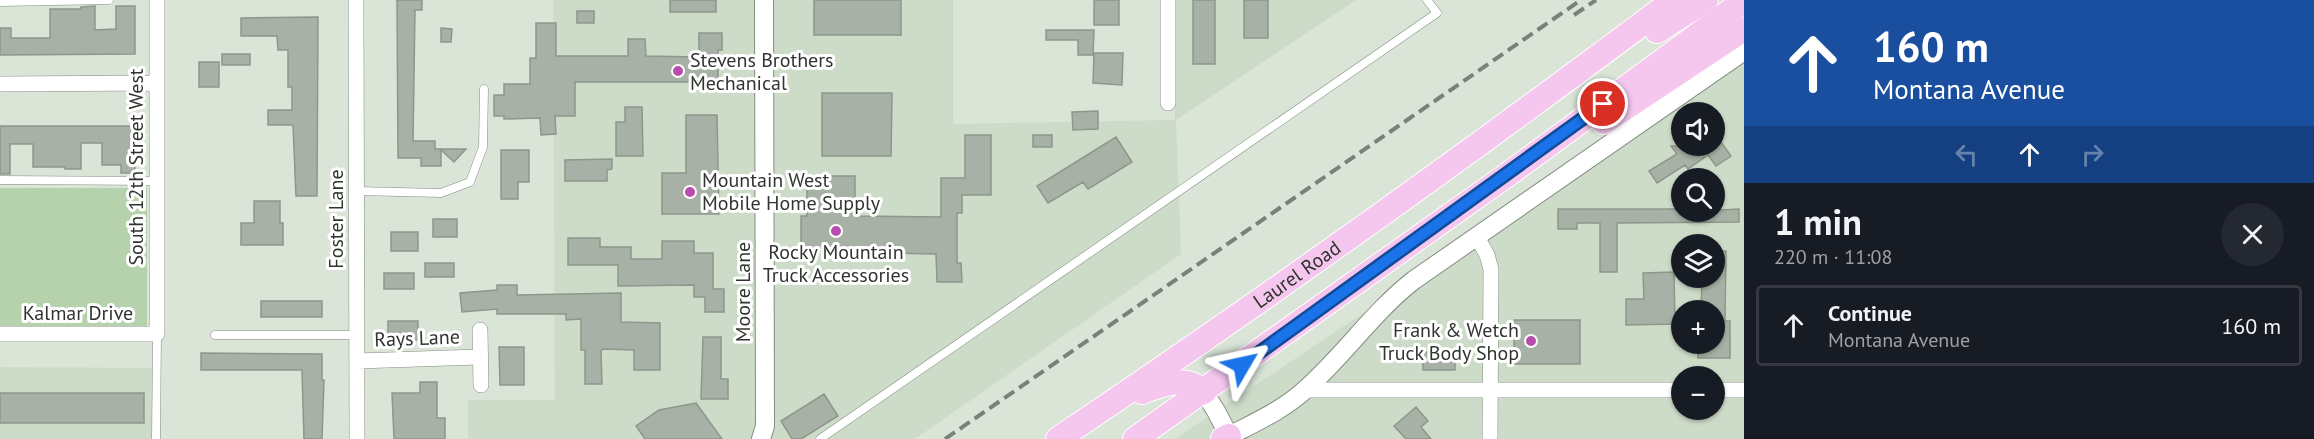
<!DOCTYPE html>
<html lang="en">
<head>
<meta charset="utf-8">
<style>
  body { margin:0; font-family:"PT Sans",sans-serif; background:#242831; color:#f1f3f6; height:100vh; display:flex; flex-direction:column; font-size:22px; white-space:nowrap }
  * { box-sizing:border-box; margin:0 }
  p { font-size:20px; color:#9ea1a6 }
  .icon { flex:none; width:33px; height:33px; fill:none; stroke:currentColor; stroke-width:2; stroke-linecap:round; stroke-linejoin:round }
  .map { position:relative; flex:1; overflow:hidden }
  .panel { display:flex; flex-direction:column; background:#171b24; width:570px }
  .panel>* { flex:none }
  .banner { background:#1a4fa0; color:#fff; overflow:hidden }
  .fabs { position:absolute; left:1671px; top:102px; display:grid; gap:12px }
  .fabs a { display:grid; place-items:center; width:54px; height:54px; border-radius:50%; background:#171b24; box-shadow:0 2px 4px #0004; font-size:30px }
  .pin { position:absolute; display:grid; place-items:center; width:51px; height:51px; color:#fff; margin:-26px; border:3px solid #fff; border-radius:50%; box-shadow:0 2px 6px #0007 }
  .me { position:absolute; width:66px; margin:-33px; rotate:54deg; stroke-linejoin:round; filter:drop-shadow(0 0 4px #0008) }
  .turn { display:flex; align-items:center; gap:21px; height:126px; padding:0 30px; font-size:27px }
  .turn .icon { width:78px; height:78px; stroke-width:2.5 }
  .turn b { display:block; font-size:42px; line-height:51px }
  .lanes { display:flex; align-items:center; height:57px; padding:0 30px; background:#0003; justify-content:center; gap:30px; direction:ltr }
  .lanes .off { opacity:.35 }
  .round { display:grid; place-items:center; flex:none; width:63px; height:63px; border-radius:32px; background:#242831 }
  .headline { display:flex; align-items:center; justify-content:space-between; height:102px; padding:0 30px }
  h1 { font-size:36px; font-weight:700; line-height:45px }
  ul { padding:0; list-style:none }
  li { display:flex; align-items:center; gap:18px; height:81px; margin:0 12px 9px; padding:0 18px; border:3px solid #363941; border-radius:6px }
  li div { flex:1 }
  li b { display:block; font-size:22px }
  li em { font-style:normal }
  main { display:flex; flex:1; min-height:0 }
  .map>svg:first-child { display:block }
</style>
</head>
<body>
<main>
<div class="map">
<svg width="1744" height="439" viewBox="0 0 1744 439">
  <rect width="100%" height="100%" fill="#dae4d7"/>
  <path fill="#cddcc8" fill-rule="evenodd" d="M 553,0 L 953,0 L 953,124 L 1175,120 L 1175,0 L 1356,0 L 1176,120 L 1181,254 L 915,439 L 468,439 L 468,400 L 555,400 Z
    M 1744,51 L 1744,439 L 1175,439 L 1477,237 ZM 1682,112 L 1714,112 L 1714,146 L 1682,146 ZM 1682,178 L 1714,178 L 1714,212 L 1682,212 ZM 1682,244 L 1714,244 L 1714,278 L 1682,278 ZM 1682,310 L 1714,310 L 1714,344 L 1682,344 ZM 1682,376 L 1714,376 L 1714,410 L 1682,410 Z
    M 0,367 L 157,368 L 157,439 L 0,439 Z"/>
  <path fill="#b6d2ad" d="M 0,188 L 147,188 L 147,329 L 0,329 Z"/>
  <path fill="#a8b1a5" stroke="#8d978a" stroke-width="1.5" d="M 397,0 L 422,0 L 422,10 L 415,10 L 413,141 L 435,141 L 435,149 L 466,149 L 454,162 L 441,150 L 441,166 L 421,166 L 421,158 L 398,158 Z
    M 670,0 L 716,0 L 716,12 L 670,12 Z
    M 814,0 L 901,0 L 901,35 L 814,35 Z
    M 1094,0 L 1119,0 L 1119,25 L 1094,25 Z
    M 1193,0 L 1215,0 L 1215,64 L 1193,64 Z
    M 1244,0 L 1268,0 L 1268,38 L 1244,38 Z
    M 95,6 L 95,30 L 116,29 L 116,6 L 135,6 L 135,54 L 0,55 L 0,28 L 11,28 L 11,38 L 50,38 L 50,9 L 81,9 L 81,7 Z
    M 577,11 L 594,11 L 594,23 L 577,23 Z
    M 318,17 L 317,196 L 296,196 L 293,125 L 268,125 L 268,110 L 292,110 L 292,87 L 288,87 L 288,50 L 278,50 L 277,36 L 241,36 L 241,18 Z
    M 536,23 L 556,23 L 556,56 L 628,56 L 628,39 L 645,39 L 646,56 L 699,57 L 699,33 L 722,33 L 722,50 L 718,50 L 718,82 L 575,82 L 575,116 L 555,116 L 556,134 L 541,135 L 540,118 L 504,119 L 504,116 L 494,116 L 494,95 L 504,95 L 504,84 L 530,84 L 530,58 L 536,58 Z
    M 441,28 L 452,29 L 451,42 L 441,42 Z
    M 1046,30 L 1094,30 L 1093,55 L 1078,55 L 1078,40 L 1046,40 Z
    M 1094,53 L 1123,53 L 1122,85 L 1093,83 Z
    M 222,54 L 250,54 L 250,65 L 222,65 Z
    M 199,62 L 219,62 L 219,87 L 199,87 Z
    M 822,93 L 892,93 L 891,156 L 822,156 Z
    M 625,107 L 642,107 L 643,156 L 616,156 L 616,122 L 625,122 Z
    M 1098,111 L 1098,129 L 1073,130 L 1072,112 Z
    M 686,115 L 717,115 L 719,214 L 662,214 L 662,173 L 686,173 Z
    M 0,126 L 135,126 L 135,173 L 121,173 L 121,165 L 102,165 L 102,143 L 81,143 L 81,169 L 65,169 L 65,167 L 33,167 L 33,144 L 10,144 L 10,174 L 0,174 Z
    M 1714,132 L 1731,156 L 1716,166 L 1708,155 L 1688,169 L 1685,165 L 1657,183 L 1649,171 L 1677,154 L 1671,146 L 1714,146 Z
    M 965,135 L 991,135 L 991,195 L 962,195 L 962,213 L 957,213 L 957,263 L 961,263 L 962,282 L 937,282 L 936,254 L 889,253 L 889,249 L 801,248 L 801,216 L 807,216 L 807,176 L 855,176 L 855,216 L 941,217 L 941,178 L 965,178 Z
    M 1033,135 L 1052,135 L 1052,147 L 1033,147 Z
    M 1116,137 L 1132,162 L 1088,189 L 1083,182 L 1048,203 L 1037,186 Z
    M 501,150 L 529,150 L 529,182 L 518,182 L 518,199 L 501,199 Z
    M 612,159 L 612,169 L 607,170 L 607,181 L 565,181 L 565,160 Z
    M 254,201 L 280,201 L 280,223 L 283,223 L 283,245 L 241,245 L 241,223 L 254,223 Z
    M 1558,209 L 1682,209 L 1682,212 L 1739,209 L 1739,222 L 1617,223 L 1617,272 L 1600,272 L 1600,223 L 1577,223 L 1577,229 L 1558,229 Z
    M 433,219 L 457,219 L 457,237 L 433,237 Z
    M 391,232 L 418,232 L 418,251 L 391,251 Z
    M 568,238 L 600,238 L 600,247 L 631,247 L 631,259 L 662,259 L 662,241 L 694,241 L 694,253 L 713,253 L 713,289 L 724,289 L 724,312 L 705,312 L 705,297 L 694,297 L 694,285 L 618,286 L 618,265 L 568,265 Z
    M 1714,251 L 1726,251 L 1725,321 L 1730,321 L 1730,358 L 1698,358 L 1698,344 L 1714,344 L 1714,308 L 1701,308 L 1702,278 L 1714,278 Z
    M 425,263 L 454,263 L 454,277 L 425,277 Z
    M 1674,272 L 1675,324 L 1626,325 L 1626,299 L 1644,299 L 1643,273 Z
    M 384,273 L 414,273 L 414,289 L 384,289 Z
    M 497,285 L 517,285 L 517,295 L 621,293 L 621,322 L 660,323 L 660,370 L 634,370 L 634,350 L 603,349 L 601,351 L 602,384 L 585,384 L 585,350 L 581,350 L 581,319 L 566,320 L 566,314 L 497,314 L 497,309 L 462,312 L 460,293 L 497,290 Z
    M 261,301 L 322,301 L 322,317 L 261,317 Z
    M 1514,320 L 1580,320 L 1580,364 L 1514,364 Z
    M 388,321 L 418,321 L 418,340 L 388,340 Z
    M 703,337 L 721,337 L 721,379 L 728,379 L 728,399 L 701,399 Z
    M 499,347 L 524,347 L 524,385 L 500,385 Z
    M 1423,352 L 1455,352 L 1455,370 L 1423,370 Z
    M 201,353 L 322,354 L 322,380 L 324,380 L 322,439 L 304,439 L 302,370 L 201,370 Z
    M 420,382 L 437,382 L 437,418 L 445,418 L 445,439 L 394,439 L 392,393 L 420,393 Z
    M 0,393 L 144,393 L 144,423 L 0,423 Z
    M 824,394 L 838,416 L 801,439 L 792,439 L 781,421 Z
    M 696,403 L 722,439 L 645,439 L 636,426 L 659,410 Z
    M 1416,407 L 1428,421 L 1421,427 L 1431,439 L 1406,439 L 1394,426 Z"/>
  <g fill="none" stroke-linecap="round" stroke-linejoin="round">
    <defs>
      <path id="service" d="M 0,2 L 109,0
        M 0,180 L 157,181
        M 357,191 L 441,193 L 470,182 L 483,147 L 484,89
        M 215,335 L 356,335
        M 156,439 L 157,334
        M 820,439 L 1437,13 L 1427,0"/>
      <path id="minor" d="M 356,0 L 357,439
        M 1168,0 L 1168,103
        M 0,84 L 157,83
        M 1477,237 L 1487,255 L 1491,269 L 1490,439
        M 480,330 L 481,385
        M 0,334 L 157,334 L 157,0
        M 357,361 L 479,357
        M 1306,390 L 1682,390
        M 1714,390 L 1744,390"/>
      <path id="tertiary" d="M 1204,392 L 1216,411 L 1229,436 C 1256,422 1285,409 1307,388 C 1345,354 1374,311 1414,280 L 1744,51
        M 761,439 L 765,426 L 764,0"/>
      <g id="primary">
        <path d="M 1657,31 L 1706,0"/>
        <path d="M 1604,122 L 1744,29"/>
        <path d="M 1142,392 C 1162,384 1186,375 1204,392"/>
        <path id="s1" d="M 1058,439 C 1268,298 1472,151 1674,0"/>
        <path d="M 1135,439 L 1507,175 L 1744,1"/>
        <path d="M 1223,439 L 1229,436"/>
      </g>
    </defs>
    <use href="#service" stroke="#838d80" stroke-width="9"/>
    <use href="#minor" stroke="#838d80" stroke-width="16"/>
    <use href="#tertiary" stroke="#838d80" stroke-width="20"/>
    <use href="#primary" stroke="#fff" stroke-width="26"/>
    <use href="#service" stroke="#fff" stroke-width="8"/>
    <use href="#minor" stroke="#fff" stroke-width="15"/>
    <use href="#tertiary" stroke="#fff" stroke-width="18"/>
    <use href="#primary" stroke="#f5c7ef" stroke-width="24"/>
    <path stroke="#7a8178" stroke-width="4" stroke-dasharray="12 6" stroke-linecap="butt" d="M 1574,15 L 1596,0
      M 945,439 L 1581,0"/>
  </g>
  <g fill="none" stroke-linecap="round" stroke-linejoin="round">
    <defs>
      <path id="route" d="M 1242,365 L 1603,104"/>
    </defs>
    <use href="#route" stroke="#114b97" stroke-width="15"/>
    <use href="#route" stroke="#1a73e8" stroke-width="10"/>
  </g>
  <g fill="#b84daf" stroke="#fff" stroke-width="2">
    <circle cx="678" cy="71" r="6"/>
    <circle cx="690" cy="192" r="6"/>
    <circle cx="836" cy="231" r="6"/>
    <circle cx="1531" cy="341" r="6"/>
  </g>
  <g text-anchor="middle" stroke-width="6" stroke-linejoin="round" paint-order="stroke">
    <g font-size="20" fill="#30342f" stroke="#fff" text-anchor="start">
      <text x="690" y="67">Stevens Brothers<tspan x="690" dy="23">Mechanical</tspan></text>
      <text x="702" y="187">Mountain West<tspan x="702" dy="23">Mobile Home Supply</tspan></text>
      <text x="836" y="259" text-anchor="middle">Rocky Mountain<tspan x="836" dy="23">Truck Accessories</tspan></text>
      <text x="1519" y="337" text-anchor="end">Frank &amp; Wetch<tspan x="1519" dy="23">Truck Body Shop</tspan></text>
    </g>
    <g font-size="20" fill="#30342f" stroke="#fff">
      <text transform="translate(136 167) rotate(-90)" y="7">South 12th Street West</text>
      <text transform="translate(336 219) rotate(-90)" y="7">Foster Lane</text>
      <text dy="7" stroke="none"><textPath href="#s1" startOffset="290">Laurel Road</textPath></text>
      <text transform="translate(743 292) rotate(-90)" y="7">Moore Lane</text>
      <text x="78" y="320">Kalmar Drive</text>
      <text transform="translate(417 338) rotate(-2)" y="7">Rays Lane</text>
    </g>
  </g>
</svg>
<div class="fabs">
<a><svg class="icon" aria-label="sound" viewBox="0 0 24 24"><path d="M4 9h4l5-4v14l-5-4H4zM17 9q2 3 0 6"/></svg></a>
<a><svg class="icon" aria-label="search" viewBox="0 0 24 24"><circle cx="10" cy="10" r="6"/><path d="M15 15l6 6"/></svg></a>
<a><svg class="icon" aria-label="layers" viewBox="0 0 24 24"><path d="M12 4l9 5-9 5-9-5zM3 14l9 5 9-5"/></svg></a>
<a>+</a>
<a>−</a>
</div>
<div class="pin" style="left:1603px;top:104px;background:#d93025"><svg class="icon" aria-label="arrive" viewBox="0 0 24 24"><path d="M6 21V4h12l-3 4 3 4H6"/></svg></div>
<svg class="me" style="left:1242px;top:365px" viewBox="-20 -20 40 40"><path d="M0-17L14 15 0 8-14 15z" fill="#1a73e8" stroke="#fff" stroke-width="4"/></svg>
</div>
<section class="panel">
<div class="banner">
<div class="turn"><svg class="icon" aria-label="ahead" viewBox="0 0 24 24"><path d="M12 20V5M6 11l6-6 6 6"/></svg><div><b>160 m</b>Montana Avenue</div></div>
<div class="lanes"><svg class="icon off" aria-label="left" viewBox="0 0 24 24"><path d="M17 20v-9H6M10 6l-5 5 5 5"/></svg><svg class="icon" aria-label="ahead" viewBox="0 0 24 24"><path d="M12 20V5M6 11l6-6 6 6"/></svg><svg class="icon off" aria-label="right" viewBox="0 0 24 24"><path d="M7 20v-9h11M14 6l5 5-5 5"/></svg></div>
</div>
<div class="headline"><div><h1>1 min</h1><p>220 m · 11:08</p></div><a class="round"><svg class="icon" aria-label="close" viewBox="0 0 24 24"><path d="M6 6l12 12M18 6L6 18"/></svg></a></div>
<ul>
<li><svg class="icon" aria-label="ahead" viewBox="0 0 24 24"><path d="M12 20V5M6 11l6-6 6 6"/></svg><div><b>Continue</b><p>Montana Avenue</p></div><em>160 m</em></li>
</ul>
</section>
</main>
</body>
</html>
